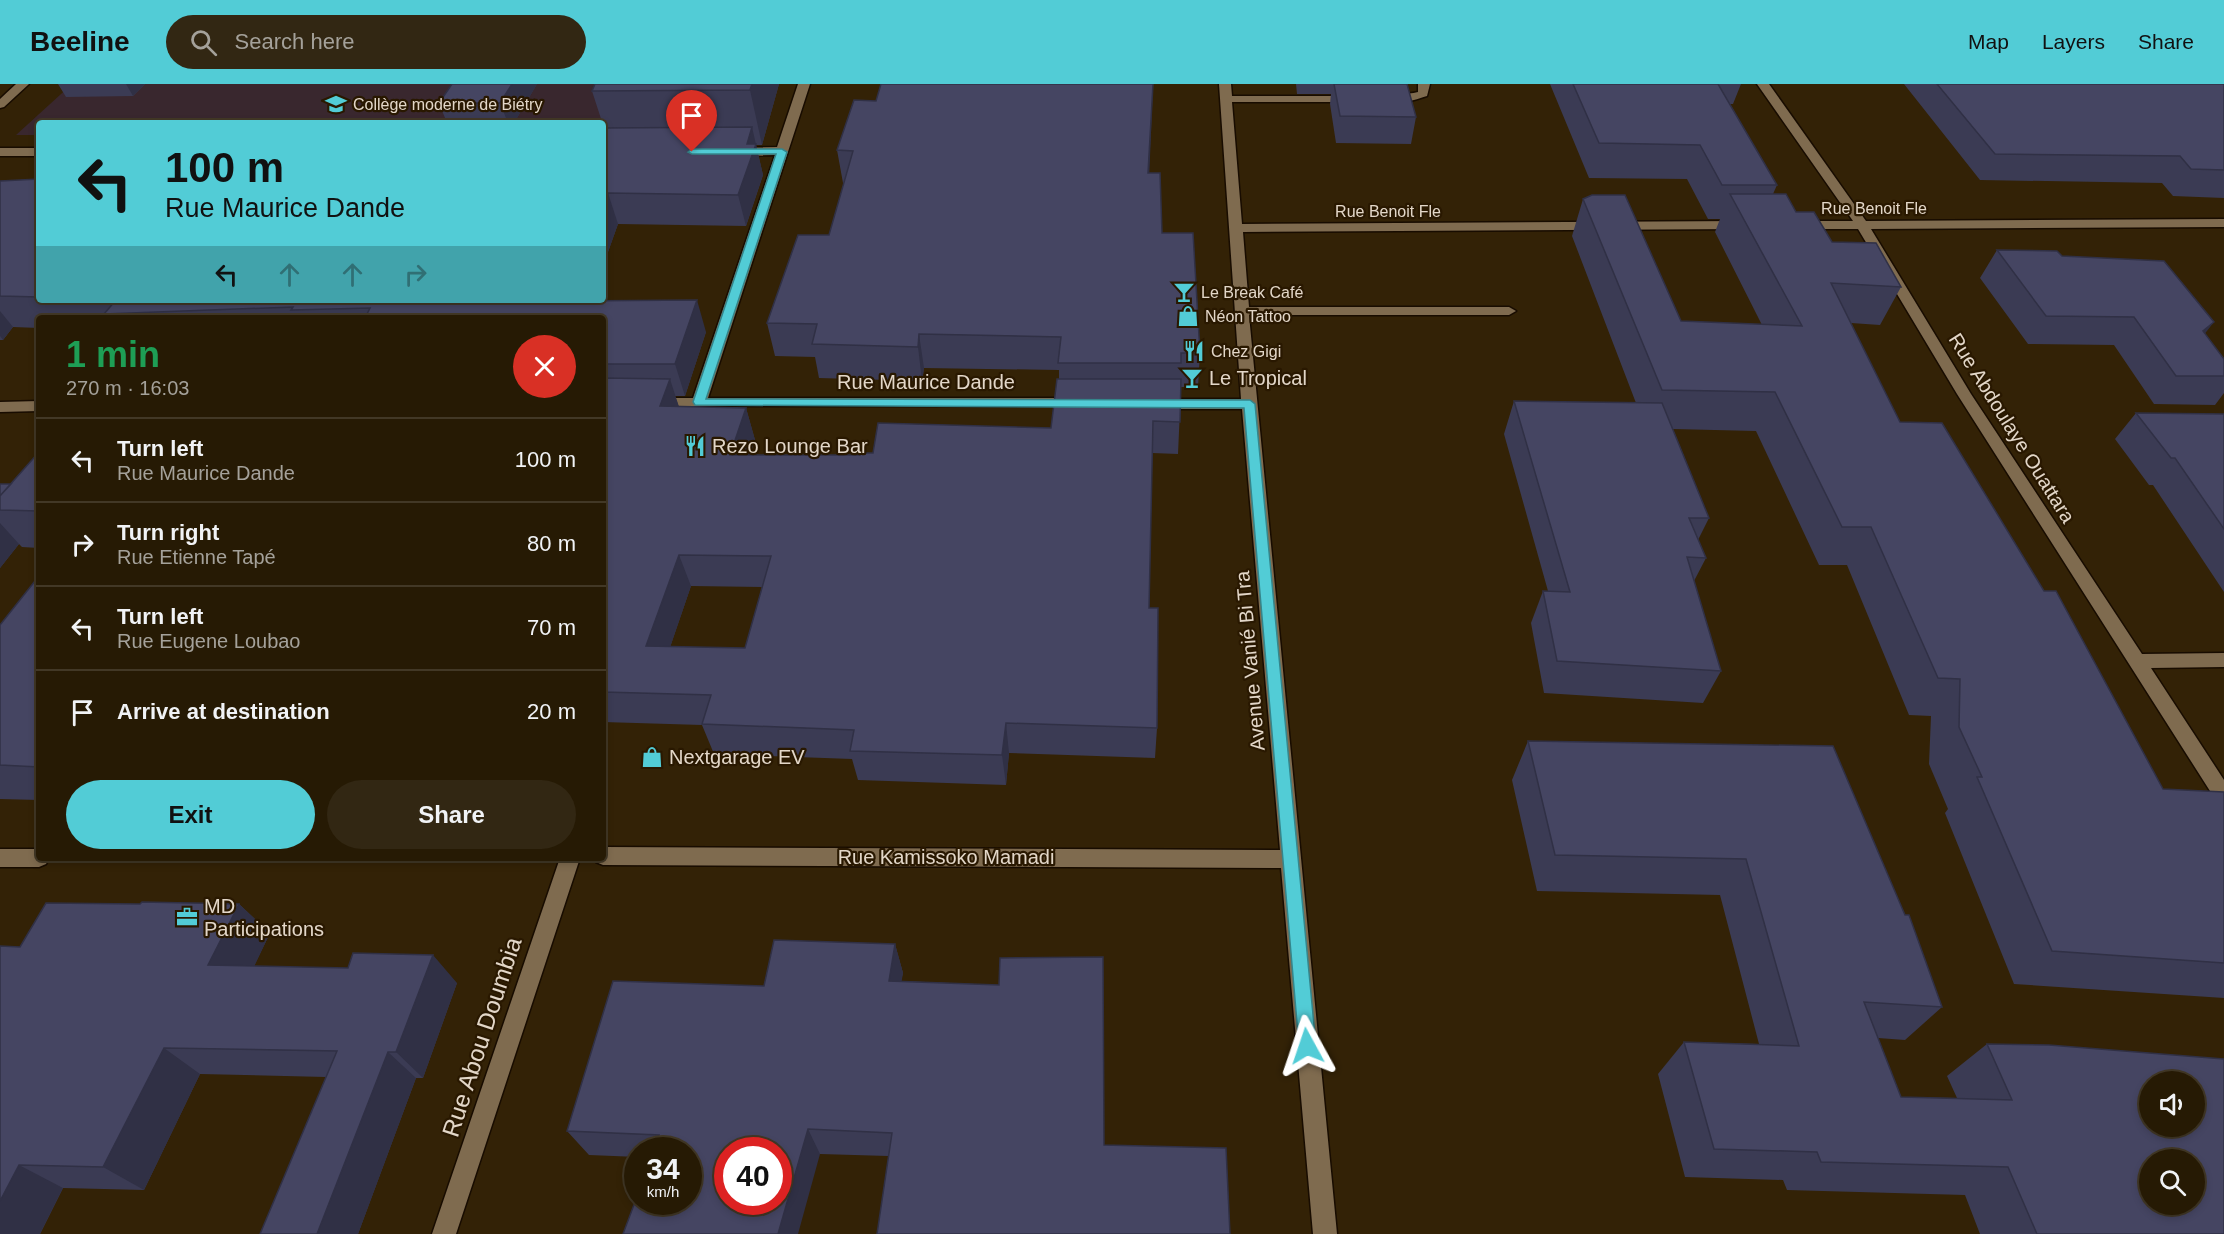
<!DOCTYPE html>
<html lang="en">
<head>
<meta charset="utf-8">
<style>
  body { margin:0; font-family:Helvetica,sans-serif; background:#322713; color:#f1f3f6; height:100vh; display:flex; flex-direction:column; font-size:22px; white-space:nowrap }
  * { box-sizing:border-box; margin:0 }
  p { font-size:20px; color:#a4a19a }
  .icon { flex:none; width:33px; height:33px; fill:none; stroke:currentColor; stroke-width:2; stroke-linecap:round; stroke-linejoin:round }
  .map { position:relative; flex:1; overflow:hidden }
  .sheet { position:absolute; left:36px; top:231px; width:570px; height:546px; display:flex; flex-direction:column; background:#261a04; border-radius:6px; box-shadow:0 3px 9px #0003,0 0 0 2px #423826 }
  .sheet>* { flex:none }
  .guide { position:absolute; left:36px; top:36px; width:570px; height:183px; border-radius:6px; box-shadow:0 3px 9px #0003,0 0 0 2px #423826; background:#52ccd6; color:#111; overflow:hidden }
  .tools { position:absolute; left:2139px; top:987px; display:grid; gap:12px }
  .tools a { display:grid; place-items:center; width:66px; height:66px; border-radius:50%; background:#261a04; box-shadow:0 3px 9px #0003,0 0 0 2px #423826; font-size:30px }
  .speed { position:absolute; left:624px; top:1053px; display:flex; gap:12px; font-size:30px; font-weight:700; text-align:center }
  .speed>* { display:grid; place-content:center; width:78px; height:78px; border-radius:50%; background:#261a04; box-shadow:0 3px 9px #0003,0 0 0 2px #423826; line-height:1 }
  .speed small { font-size:15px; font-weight:400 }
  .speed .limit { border:9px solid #d22; background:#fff; color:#111 }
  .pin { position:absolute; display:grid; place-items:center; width:51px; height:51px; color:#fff; margin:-62px -26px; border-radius:50% 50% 50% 0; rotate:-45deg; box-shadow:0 0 6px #0007 }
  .pin .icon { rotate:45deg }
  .me { position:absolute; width:66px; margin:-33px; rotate:355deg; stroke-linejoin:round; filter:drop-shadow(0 0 4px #0008) }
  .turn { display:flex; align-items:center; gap:21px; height:126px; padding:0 30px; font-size:27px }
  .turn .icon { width:78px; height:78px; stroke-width:2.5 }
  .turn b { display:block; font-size:42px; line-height:51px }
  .lanes { display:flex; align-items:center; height:57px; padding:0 30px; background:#0003; justify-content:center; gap:30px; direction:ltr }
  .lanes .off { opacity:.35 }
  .round { display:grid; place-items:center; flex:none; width:63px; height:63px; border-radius:32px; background:#322713 }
  .summary { display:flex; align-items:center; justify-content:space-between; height:102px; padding:0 30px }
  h1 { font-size:36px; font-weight:700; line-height:45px; color:#1e9e55 }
  .primary-button { display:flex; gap:12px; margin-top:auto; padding:12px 30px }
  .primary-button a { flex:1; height:69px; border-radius:36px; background:#52ccd6; color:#111; font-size:24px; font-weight:700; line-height:69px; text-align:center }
  .primary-button a+a { background:#322713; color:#f1f3f6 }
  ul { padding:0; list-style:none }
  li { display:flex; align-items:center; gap:18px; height:84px; padding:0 30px; border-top:2px solid #423826 }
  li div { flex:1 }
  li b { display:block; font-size:22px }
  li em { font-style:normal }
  header { display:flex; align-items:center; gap:36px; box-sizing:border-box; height:84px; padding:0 30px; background:#52ccd6; color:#111 }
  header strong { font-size:28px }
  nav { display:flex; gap:33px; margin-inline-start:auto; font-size:21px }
  .search { width:420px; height:54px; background:#322713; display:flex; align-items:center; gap:15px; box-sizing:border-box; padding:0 21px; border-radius:33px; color:#a4a19a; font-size:22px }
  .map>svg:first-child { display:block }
</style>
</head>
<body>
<header>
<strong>Beeline</strong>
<div class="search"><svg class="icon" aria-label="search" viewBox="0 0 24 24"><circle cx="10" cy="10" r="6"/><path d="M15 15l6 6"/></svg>Search here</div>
<nav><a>Map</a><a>Layers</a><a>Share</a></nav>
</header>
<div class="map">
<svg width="2224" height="1150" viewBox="0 0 2224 1150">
  <rect width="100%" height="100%" fill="#332206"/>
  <path fill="#39272e" d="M 72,0 L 630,0 L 603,53 L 603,39 L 39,39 L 39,51 L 16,51 Z"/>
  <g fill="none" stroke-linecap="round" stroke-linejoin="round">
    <defs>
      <path id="minor" d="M 16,0 L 29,0 L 4,23 L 0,24 L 0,15 Z
        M 798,0 L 810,0 L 708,314 L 1077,314 L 1084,319 L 1082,322 L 649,322 L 647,319 L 649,316 L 654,314 L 693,314 L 775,71 L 734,72 L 728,68 L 734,64 L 777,63 Z
        M 1219,0 L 1231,0 L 1232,12 L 1353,12 L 1359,15 L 1353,18 L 1232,18 L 1242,140 L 1742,137 L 1748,141 L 1742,145 L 1243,148 L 1249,223 L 1509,223 L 1516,227 L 1509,231 L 1249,231 L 1337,1150 L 1313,1150 L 1281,784 L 603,781 L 596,778 L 594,774 L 603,774 L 603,763 L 1280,766 L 1242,325 L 1155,325 L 1147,320 L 1155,315 L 1241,315 Z
        M 1418,0 L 1430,0 L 1427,12 C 1414,16 1393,24 1381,15 C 1389,9 1407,11 1418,8 Z
        M 1757,0 L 1769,0 L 1866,137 L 2224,135 L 2224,143 L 1871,145 L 1971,310 L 2142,570 L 2224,569 L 2224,583 L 2151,584 L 2224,696 L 2224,720 L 2217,718 L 1957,310 L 1858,145 L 1799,145 L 1793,141 L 1799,137 L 1853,137 Z
        M 0,64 L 39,64 L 39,72 L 0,72 Z
        M 39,317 L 39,327 L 0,328 L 0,318 Z
        M 0,765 L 39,765 L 39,774 L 49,774 L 46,780 L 39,783 L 0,783 Z
        M 560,774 L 580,774 L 456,1150 L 432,1150 Z"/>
    </defs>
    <use href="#minor" stroke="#180c00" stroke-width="3"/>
    <use href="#minor" fill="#7f6b4f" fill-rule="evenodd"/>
  </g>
  <path fill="#3b3b54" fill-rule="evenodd" d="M 58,0 L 145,0 L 133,12 L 66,13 Z
    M 452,0 L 537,0 L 514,39 L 447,39 L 439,19 Z
    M 595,0 L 779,0 L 762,61 L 756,61 L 763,91 L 746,142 L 618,140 L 603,182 L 603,44 L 604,44 L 592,7 Z
    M 1296,0 L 1407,0 L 1416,33 L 1411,60 L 1336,59 L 1330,20 L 1331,10 L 1297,10 Z
    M 1550,0 L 1741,0 L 1733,20 L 1730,20 L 1777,101 L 1773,110 L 1832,158 L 1901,203 L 1880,241 L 1851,239 L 1900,338 L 2163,705 L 2224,708 L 2224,914 L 2014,900 L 1945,729 L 1948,725 L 1929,680 L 1931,632 L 1909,631 L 1847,481 L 1819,481 L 1756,347 L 1673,345 L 1709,434 L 1698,456 L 1706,474 L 1694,497 L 1721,587 L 1703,619 L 1544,609 L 1531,539 L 1543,507 L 1548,507 L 1504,350 L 1514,317 L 1636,319 L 1572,152 L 1583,115 L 1681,237 L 1762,241 L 1715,148 L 1720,135 L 1708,135 L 1687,95 L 1589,94 Z
    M 1904,0 L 2224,0 L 2224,114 L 2173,112 L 2162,99 L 1980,96 Z
    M 854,16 L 1149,89 L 1162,149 L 1200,269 L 1198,303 L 1181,303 L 1178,370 L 1152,369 L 1149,524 L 1157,644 L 1155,674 L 1009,669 L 1006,701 L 858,696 L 852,675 L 714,670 L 702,641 L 603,638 L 603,234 L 39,234 L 39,244 L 13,243 L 3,256 L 0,256 L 0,97 L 39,95 L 39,216 L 591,216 L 591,217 L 706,248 L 685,312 L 675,312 L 679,323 L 746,324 L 755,356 L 750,371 L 860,371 L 1051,344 L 1059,295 L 1059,286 L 924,284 L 922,297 L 819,294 L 815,273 L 775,272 L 767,239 L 829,151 L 844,99 L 843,99 L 837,66 ZM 691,502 L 762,503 L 745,564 L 670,563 Z
    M 1997,166 L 2062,172 L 2205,250 L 2224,275 L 2224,309 L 2215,321 L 2154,320 L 2114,261 L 2028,260 L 1980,194 Z
    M 2136,329 L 2224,330 L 2224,508 L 2153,401 L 2149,401 L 2115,355 Z
    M 39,368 L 39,464 L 22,463 L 19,460 L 0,484 L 0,400 L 11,400 Z
    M 39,492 L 39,716 L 0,715 L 0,541 Z
    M 1528,657 L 1833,662 L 1942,923 L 1905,956 L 1878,954 L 1901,1013 L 1957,1014 L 1947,992 L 1987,960 L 2224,1150 L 1980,1150 L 1965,1111 L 1787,1106 L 1783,1096 L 1685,1093 L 1658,990 L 1684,958 L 1759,960 L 1720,811 L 1537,807 L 1512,696 Z
    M 140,820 L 239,820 L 270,849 L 254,882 L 457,899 L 423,994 L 416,994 L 358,1150 L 260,1150 L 326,993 L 200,990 L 144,1106 L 63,1104 L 40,1150 L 0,1150 L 20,863 Z
    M 895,860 L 903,889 L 901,897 L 999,901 L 1103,873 L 888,1072 L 820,1070 L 688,1066 L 638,1066 L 638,1073 L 589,1071 L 567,1047 L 764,902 Z"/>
  <path fill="#303045" d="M 126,0 L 145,0 L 133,12 Z
    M 512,0 L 537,0 L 514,39 L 508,39 L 500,19 Z
    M 752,0 L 779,0 L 762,61 L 750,6 Z
    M 1153,0 L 1148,122 L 1148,89 Z
    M 752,43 L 763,91 L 746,142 L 738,111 L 747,60 Z
    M 608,109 L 618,140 L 603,182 L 603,123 Z
    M 697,216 L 706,248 L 685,312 L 675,280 Z
    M 0,227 L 13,243 L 3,256 L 0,252 Z
    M 2214,238 L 2192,266 L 2203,247 Z
    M 919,250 L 924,284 L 922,297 L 918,263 Z
    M 670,295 L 680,326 L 660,322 Z
    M 746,324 L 755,356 L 739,403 L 730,371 Z
    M 0,439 L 19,460 L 0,484 Z
    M 679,471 L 691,502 L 660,593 L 646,562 Z
    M 1006,639 L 1009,669 L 1006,701 L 1002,671 Z
    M 239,820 L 270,849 L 241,910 L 208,881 Z
    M 895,860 L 903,889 L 897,925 L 889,897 Z
    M 433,871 L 457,899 L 423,994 L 396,968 Z
    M 164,964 L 200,990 L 144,1106 L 103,1083 Z
    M 388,968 L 416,994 L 358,1150 L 317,1150 Z
    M 808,1045 L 820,1070 L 798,1150 L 778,1150 Z
    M 19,1081 L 63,1104 L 40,1150 L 0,1150 L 0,1117 Z"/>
  <path fill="#454562" stroke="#303045" stroke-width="1.5" fill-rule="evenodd" d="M 452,0 L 512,0 L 500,19 L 439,19 Z
    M 595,0 L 752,0 L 750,6 L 592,7 Z
    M 881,0 L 1153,0 L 1148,89 L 1160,89 L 1162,149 L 1193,149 L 1200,269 L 1181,269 L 1181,279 L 1058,279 L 1061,253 L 919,250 L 918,263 L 812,260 L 817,240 L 767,239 L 798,151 L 829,151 L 853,67 L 837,66 L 854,16 L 876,17 Z
    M 1334,0 L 1407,0 L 1416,33 L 1340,32 Z
    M 1573,0 L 1718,0 L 1777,101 L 1722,101 L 1700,61 L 1599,59 Z
    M 1937,0 L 2224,0 L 2224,86 L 2191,85 L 2180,72 L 1995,70 Z
    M 752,43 L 747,60 L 756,60 L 738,111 L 608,109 L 603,123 L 603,44 Z
    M 39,95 L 39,213 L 0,212 L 0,97 Z
    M 1730,110 L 1786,110 L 1796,128 L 1814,128 L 1832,158 L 1876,159 L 1901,203 L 1831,199 L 1900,338 L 1942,339 L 2044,507 L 2056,507 L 2163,705 L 2224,708 L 2224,879 L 2052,867 L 1977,693 L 1982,693 L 1959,643 L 1960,595 L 1938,594 L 1871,443 L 1842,443 L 1775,308 L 1662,306 L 1583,115 L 1592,111 L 1625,111 L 1681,237 L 1802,242 Z
    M 1997,166 L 2057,167 L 2062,172 L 2164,177 L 2214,238 L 2203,247 L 2224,275 L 2224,292 L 2176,292 L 2134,233 L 2046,232 Z
    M 116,216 L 568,216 L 568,217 L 697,216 L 675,280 L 603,280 L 603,234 L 365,234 L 370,224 L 291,226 L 293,223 L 104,230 Z
    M 603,294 L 670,295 L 660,322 L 746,324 L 730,371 L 860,371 L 861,369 L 873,369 L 878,339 L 1051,344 L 1057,295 L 1181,295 L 1180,338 L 1153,337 L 1149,524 L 1158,524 L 1157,644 L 1006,639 L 1002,671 L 850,667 L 854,646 L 702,640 L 711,611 L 603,608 ZM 679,471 L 771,472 L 745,564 L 646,562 Z
    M 1514,317 L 1662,319 L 1709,434 L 1689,434 L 1706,474 L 1687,473 L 1721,587 L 1557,577 L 1543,507 L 1570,508 Z
    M 2136,329 L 2224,330 L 2224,445 L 2175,374 L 2171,374 Z
    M 39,368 L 39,427 L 0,426 L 0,412 Z
    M 0,400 L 11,400 L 0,412 Z
    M 39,492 L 39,683 L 0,681 L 0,541 Z
    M 1528,657 L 1833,662 L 1905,831 L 1909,831 L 1942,923 L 1864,918 L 1901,1013 L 2012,1016 L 1987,960 L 2049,961 L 2224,975 L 2224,1150 L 2037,1150 L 2008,1083 L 1821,1078 L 1817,1068 L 1714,1065 L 1684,958 L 1799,962 L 1746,775 L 1555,771 ZM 2150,998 L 2194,998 L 2194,1042 L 2150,1042 ZM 2150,1076 L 2194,1076 L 2194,1120 L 2150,1120 Z
    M 142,818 L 239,820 L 208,881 L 348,884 L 353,869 L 433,871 L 396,968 L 388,968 L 317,1150 L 260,1150 L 337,967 L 164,964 L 103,1083 L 19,1081 L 0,1117 L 0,862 L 20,863 L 46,819 L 140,820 Z
    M 774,856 L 895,860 L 889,897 L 999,901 L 1000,874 L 1103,873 L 1104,1061 L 1226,1064 L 1230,1150 L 877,1150 L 892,1049 L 808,1045 L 778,1150 L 623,1150 L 638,1110 L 638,1118 L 688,1118 L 688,1066 L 653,1066 L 659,1051 L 567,1047 L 613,897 L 764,902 ZM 728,1066 L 778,1066 L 778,1118 L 728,1118 Z"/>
  <path fill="#52ccd6" stroke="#35858b" stroke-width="1.5" d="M 782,65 L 787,68 L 706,315 L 1250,316 L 1255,320 L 1316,962 L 1313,968 L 1307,971 L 1301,968 L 1299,962 L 1244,324 L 695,321 L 693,318 L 776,70 L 692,70 L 688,68 L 692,65 Z"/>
  <defs>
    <symbol id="school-bare" viewBox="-9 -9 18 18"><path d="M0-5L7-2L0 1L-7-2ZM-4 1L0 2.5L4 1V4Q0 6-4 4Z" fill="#52ccd6" stroke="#291800" stroke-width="2.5" paint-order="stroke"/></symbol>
    <symbol id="bar-bare" viewBox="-9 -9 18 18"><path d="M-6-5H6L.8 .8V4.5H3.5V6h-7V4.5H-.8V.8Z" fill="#52ccd6" stroke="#291800" stroke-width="2.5" paint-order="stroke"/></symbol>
    <symbol id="shop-bare" viewBox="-9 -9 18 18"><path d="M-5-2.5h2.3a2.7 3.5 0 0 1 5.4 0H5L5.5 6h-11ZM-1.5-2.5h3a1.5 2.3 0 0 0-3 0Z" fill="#52ccd6" stroke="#291800" stroke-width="2.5" paint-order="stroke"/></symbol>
    <symbol id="restaurant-bare" viewBox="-9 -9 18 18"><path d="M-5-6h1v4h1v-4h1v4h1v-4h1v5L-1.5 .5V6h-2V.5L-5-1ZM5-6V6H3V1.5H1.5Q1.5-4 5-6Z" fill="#52ccd6" stroke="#291800" stroke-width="2.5" paint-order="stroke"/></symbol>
    <symbol id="office-bare" viewBox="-9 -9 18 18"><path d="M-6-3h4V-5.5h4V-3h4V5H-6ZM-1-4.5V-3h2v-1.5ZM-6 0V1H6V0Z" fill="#52ccd6" stroke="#291800" stroke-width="2.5" paint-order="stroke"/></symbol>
  </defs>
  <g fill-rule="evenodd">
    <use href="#school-bare" x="321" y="5" width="30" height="30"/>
    <use href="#bar-bare" x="1169" y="193" width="30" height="30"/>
    <use href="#shop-bare" x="1173" y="217" width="30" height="30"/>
    <use href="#restaurant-bare" x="1179" y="252" width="30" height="30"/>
    <use href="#bar-bare" x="1177" y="279" width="30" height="30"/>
    <use href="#restaurant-bare" x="680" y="347" width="30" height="30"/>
    <use href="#shop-bare" x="637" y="658" width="30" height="30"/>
    <use href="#office-bare" x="172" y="818" width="30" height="30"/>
  </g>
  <g text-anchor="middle" stroke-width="4.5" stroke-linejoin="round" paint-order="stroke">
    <g font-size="16" fill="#e3d7c8" stroke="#291800" text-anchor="start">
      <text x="353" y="26">Collège moderne de Biétry</text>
      <text x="1201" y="214">Le Break Café</text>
      <text x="1205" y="238">Néon Tattoo</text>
      <text x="1211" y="273">Chez Gigi</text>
    </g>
    <g font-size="16" fill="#e3d7c8" stroke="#291800">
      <text x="1874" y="130">Rue Benoit Fle</text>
      <text x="1388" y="133">Rue Benoit Fle</text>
    </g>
    <g font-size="20" fill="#e3d7c8" stroke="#291800" text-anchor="start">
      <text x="1209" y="301">Le Tropical</text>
      <text x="712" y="369">Rezo Lounge Bar</text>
      <text x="669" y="680">Nextgarage EV</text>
      <text x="204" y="829">MD<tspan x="204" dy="23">Participations</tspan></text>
    </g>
    <g font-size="20" fill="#e3d7c8" stroke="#291800">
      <text x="926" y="305">Rue Maurice Dande</text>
      <text transform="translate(2012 344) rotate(58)" y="7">Rue Abdoulaye Ouattara</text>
      <text transform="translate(1250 577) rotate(-95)" y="7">Avenue Vanié Bi Tra</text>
      <text x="946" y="780">Rue Kamissoko Mamadi</text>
    </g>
    <g font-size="24" fill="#e3d7c8" stroke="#291800">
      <text transform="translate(482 953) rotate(-72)" y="8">Rue Abou Doumbia</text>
    </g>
  </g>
</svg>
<div class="tools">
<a><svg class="icon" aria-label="sound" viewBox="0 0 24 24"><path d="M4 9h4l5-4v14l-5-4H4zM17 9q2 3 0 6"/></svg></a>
<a><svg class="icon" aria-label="search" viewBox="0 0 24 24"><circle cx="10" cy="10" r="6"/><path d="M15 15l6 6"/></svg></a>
</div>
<div class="speed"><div>34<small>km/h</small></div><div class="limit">40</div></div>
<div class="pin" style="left:692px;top:68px;background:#d93025"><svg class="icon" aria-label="arrive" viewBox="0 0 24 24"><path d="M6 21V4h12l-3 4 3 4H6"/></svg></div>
<svg class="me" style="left:1307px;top:962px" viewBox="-20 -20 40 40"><path d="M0-17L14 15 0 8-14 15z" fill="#52ccd6" stroke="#fff" stroke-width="4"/></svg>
<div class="guide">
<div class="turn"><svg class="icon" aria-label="left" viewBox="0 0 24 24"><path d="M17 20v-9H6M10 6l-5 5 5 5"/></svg><div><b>100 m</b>Rue Maurice Dande</div></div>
<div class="lanes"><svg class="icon" aria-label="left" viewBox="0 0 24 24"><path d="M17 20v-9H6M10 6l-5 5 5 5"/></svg><svg class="icon off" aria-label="ahead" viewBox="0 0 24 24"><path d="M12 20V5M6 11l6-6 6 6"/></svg><svg class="icon off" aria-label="ahead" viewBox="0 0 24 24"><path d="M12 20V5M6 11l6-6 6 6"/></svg><svg class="icon off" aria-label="right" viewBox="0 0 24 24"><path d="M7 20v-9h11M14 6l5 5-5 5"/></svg></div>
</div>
<section class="sheet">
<div class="summary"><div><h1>1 min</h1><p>270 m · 16:03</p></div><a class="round" style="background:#d93025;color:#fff"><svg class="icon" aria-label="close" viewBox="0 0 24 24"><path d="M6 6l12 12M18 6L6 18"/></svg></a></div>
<ul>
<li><svg class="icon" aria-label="left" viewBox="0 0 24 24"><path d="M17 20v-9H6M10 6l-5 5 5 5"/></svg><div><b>Turn left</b><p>Rue Maurice Dande</p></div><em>100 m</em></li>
<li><svg class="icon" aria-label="right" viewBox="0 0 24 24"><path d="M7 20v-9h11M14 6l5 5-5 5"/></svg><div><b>Turn right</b><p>Rue Etienne Tapé</p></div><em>80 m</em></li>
<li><svg class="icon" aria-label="left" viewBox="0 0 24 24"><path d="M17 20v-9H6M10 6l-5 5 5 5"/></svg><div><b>Turn left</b><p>Rue Eugene Loubao</p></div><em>70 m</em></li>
<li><svg class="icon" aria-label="arrive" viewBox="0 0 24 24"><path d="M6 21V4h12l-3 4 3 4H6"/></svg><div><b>Arrive at destination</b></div><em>20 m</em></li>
</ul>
<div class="primary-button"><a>Exit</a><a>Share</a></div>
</section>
</div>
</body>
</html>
